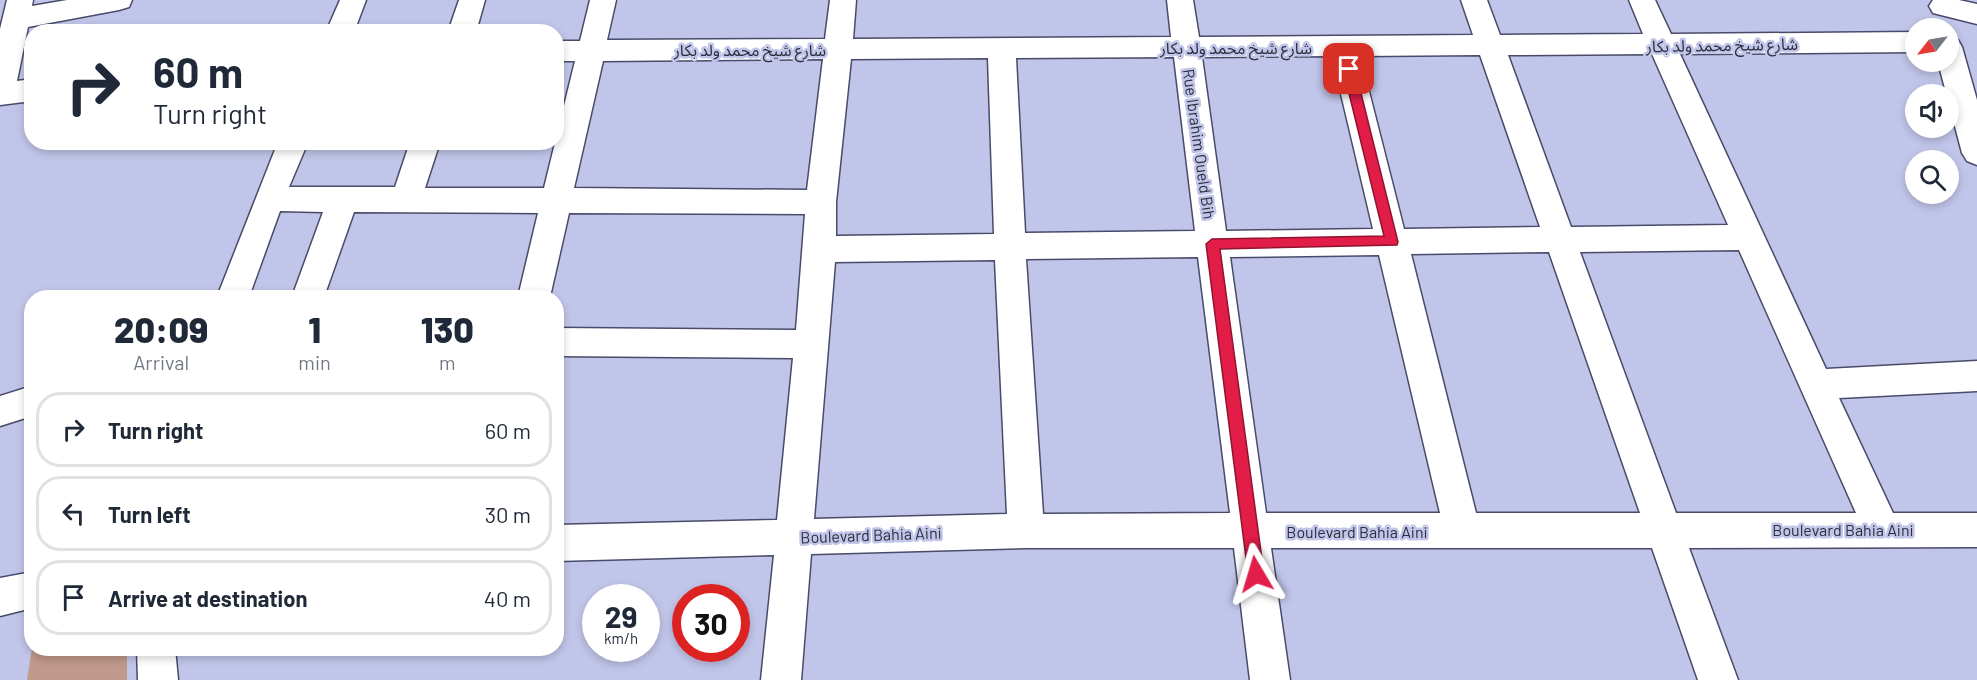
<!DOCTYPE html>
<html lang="en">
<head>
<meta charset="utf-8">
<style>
  body { margin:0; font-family:Barlow,"Noto Sans Arabic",sans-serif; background:#f6f6f7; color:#1f2937; height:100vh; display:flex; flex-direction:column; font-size:22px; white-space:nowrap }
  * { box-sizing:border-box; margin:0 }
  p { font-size:20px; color:#747a83 }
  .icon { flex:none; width:33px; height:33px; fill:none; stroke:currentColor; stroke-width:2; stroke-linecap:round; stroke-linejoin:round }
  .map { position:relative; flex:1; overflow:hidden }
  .details { position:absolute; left:24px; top:290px; width:540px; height:366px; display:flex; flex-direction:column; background:#fff; border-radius:24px; box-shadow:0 3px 9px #0003 }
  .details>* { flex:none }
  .hud { position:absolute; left:24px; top:24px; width:540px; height:126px; border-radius:24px; box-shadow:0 3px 9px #0003; background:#fff; color:#1f2937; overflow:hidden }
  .needle { width:39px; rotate:239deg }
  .buttons { position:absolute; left:1905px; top:18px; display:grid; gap:12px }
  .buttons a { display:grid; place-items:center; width:54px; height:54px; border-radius:50%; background:#fff; box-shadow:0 3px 9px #0003; font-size:30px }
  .speed { position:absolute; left:582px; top:584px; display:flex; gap:12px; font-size:30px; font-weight:700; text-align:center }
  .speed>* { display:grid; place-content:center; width:78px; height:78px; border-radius:50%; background:#fff; box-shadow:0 3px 9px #0003; line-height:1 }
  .speed small { font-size:15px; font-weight:400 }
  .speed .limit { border:9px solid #d22; background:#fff; color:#111 }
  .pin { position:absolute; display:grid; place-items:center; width:51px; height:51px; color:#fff; margin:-26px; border-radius:12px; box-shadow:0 3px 9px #0006 }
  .me { position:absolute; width:66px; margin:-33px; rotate:353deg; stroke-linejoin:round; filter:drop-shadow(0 0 4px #0008) }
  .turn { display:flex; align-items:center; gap:21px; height:126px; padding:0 30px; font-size:27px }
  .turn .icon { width:78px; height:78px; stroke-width:2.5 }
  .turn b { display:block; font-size:42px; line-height:51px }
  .eta { display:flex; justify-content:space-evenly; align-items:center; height:102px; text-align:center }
  .eta b { font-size:36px; font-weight:800; line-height:42px }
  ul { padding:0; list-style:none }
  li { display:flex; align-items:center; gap:18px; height:75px; margin:0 12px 9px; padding:0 18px; border:3px solid #e0e1e3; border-radius:24px }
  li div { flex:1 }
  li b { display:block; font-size:22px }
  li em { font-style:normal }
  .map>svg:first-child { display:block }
</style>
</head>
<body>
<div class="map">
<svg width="1977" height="680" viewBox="0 0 1977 680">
  <rect width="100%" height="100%" fill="#c1c5e9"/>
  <path fill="#c0998b" d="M 32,648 L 127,648 L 127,680 L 27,680 Z"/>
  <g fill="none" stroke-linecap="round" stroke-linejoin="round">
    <defs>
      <path id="street" d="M 7,0 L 33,0 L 32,6 L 67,0 L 132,0 L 129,7 L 119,10 L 28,27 L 17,81 L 32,79 L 32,101 L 0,105 L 0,29 Z
        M 340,0 L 366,0 L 354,32 L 326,32 Z
        M 459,0 L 485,0 L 476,32 L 448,32 Z
        M 590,0 L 616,0 L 607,40 L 825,39 L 830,0 L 856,0 L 853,39 L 1171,37 L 1167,0 L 1193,0 L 1199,37 L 1473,35 L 1461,0 L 1487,0 L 1500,35 L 1643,34 L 1629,0 L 1655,0 L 1671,34 L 1916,32 L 1916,52 L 1680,54 L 1826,369 L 1977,361 L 1977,391 L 1839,398 L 1893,513 L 1977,513 L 1977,547 L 1689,548 L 1738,680 L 1698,680 L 1652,548 L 1271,548 L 1290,680 L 1250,680 L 1234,548 L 1026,548 L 811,554 L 801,680 L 761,680 L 774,555 L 556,561 L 556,525 L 777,520 L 793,358 L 556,356 L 556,328 L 796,330 L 805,214 L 569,213 L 550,297 L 518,297 L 538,213 L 354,212 L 324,297 L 292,297 L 323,212 L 280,211 L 249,297 L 217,297 L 278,142 L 308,142 L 289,187 L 395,187 L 410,142 L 440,142 L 425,188 L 544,188 L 575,61 L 556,61 L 556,41 L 580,41 ZM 1652,54 L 1728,225 L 1571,227 L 1508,55 ZM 1480,55 L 1540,227 L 1404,229 L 1360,56 ZM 1332,56 L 1373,229 L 1226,231 L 1202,57 ZM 1174,57 L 1195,231 L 1025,233 L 1016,58 ZM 988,58 L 994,234 L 836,236 L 836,202 L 851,59 ZM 823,59 L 807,190 L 574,188 L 603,61 ZM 1739,250 L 1856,513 L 1676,513 L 1580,252 ZM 1549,252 L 1640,513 L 1476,513 L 1411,254 ZM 1379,255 L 1440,513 L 1266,513 L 1230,257 ZM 1198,257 L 1230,513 L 1043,514 L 1026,259 ZM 995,260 L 1007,514 L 814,519 L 835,262 Z
        M 1933,0 L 1959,0 L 1977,4 L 1977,24 L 1933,13 L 1929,6 Z
        M 1948,37 L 1958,40 L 1962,47 L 1977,100 L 1977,165 L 1967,161 L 1962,153 L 1938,62 L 1948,62 Z
        M 32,386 L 32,416 L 0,426 L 0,396 Z
        M 32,572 L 32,608 L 0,616 L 0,578 Z
        M 137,648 L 175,648 L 178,680 L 138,680 Z"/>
    </defs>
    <use href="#street" stroke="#484b69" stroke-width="3"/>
    <use href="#street" fill="#fff" fill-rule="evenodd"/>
  </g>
  <path fill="#e11d48" stroke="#92132f" stroke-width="1.5" d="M 1349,64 L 1355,69 L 1398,242 L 1397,245 L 1220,249 L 1264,574 L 1261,579 L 1256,582 L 1251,579 L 1248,574 L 1206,244 L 1212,239 L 1384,236 L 1343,69 Z"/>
  <g text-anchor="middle" stroke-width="5" stroke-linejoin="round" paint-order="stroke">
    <g font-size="16" fill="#2d2e3c" stroke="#c1c5e9">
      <text transform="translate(1722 45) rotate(-1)" y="6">شارع شيخ محمد ولد بكار</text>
      <text x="1236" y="54">شارع شيخ محمد ولد بكار</text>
      <text x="750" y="56">شارع شيخ محمد ولد بكار</text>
      <text transform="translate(1199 144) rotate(82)" y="6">Rue Ibrahim Oueld Bih</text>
      <text x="1843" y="536">Boulevard Bahia Aini</text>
      <text x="1357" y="538">Boulevard Bahia Aini</text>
      <text transform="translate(871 535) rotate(-2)" y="6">Boulevard Bahia Aini</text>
    </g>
  </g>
</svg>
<div class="buttons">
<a><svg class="needle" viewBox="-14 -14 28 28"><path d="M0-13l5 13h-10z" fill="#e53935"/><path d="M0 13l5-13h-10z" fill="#747a83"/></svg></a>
<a><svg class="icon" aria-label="sound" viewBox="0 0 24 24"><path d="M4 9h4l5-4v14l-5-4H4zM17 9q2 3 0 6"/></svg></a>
<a><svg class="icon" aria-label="search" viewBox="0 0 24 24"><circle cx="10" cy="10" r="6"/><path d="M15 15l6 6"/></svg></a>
</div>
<div class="speed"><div>29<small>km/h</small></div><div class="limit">30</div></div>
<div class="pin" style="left:1349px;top:69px;background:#d93025"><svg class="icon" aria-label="arrive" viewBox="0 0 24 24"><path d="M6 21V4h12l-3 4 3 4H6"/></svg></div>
<svg class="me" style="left:1256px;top:574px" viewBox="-20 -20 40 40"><path d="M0-17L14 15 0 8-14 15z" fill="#e11d48" stroke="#fff" stroke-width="4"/></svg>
<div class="hud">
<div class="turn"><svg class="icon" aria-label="right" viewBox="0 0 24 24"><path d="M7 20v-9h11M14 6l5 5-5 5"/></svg><div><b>60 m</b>Turn right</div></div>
</div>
<section class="details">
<div class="eta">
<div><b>20:09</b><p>Arrival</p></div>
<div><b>1</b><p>min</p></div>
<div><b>130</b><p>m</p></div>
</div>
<ul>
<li><svg class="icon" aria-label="right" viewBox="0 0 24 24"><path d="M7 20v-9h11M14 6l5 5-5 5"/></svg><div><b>Turn right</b></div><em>60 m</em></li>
<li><svg class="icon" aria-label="left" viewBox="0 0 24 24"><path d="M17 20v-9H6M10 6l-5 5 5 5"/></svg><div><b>Turn left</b></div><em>30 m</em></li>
<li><svg class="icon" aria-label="arrive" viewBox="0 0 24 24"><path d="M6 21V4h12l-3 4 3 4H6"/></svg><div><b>Arrive at destination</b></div><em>40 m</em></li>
</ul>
</section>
</div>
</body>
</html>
